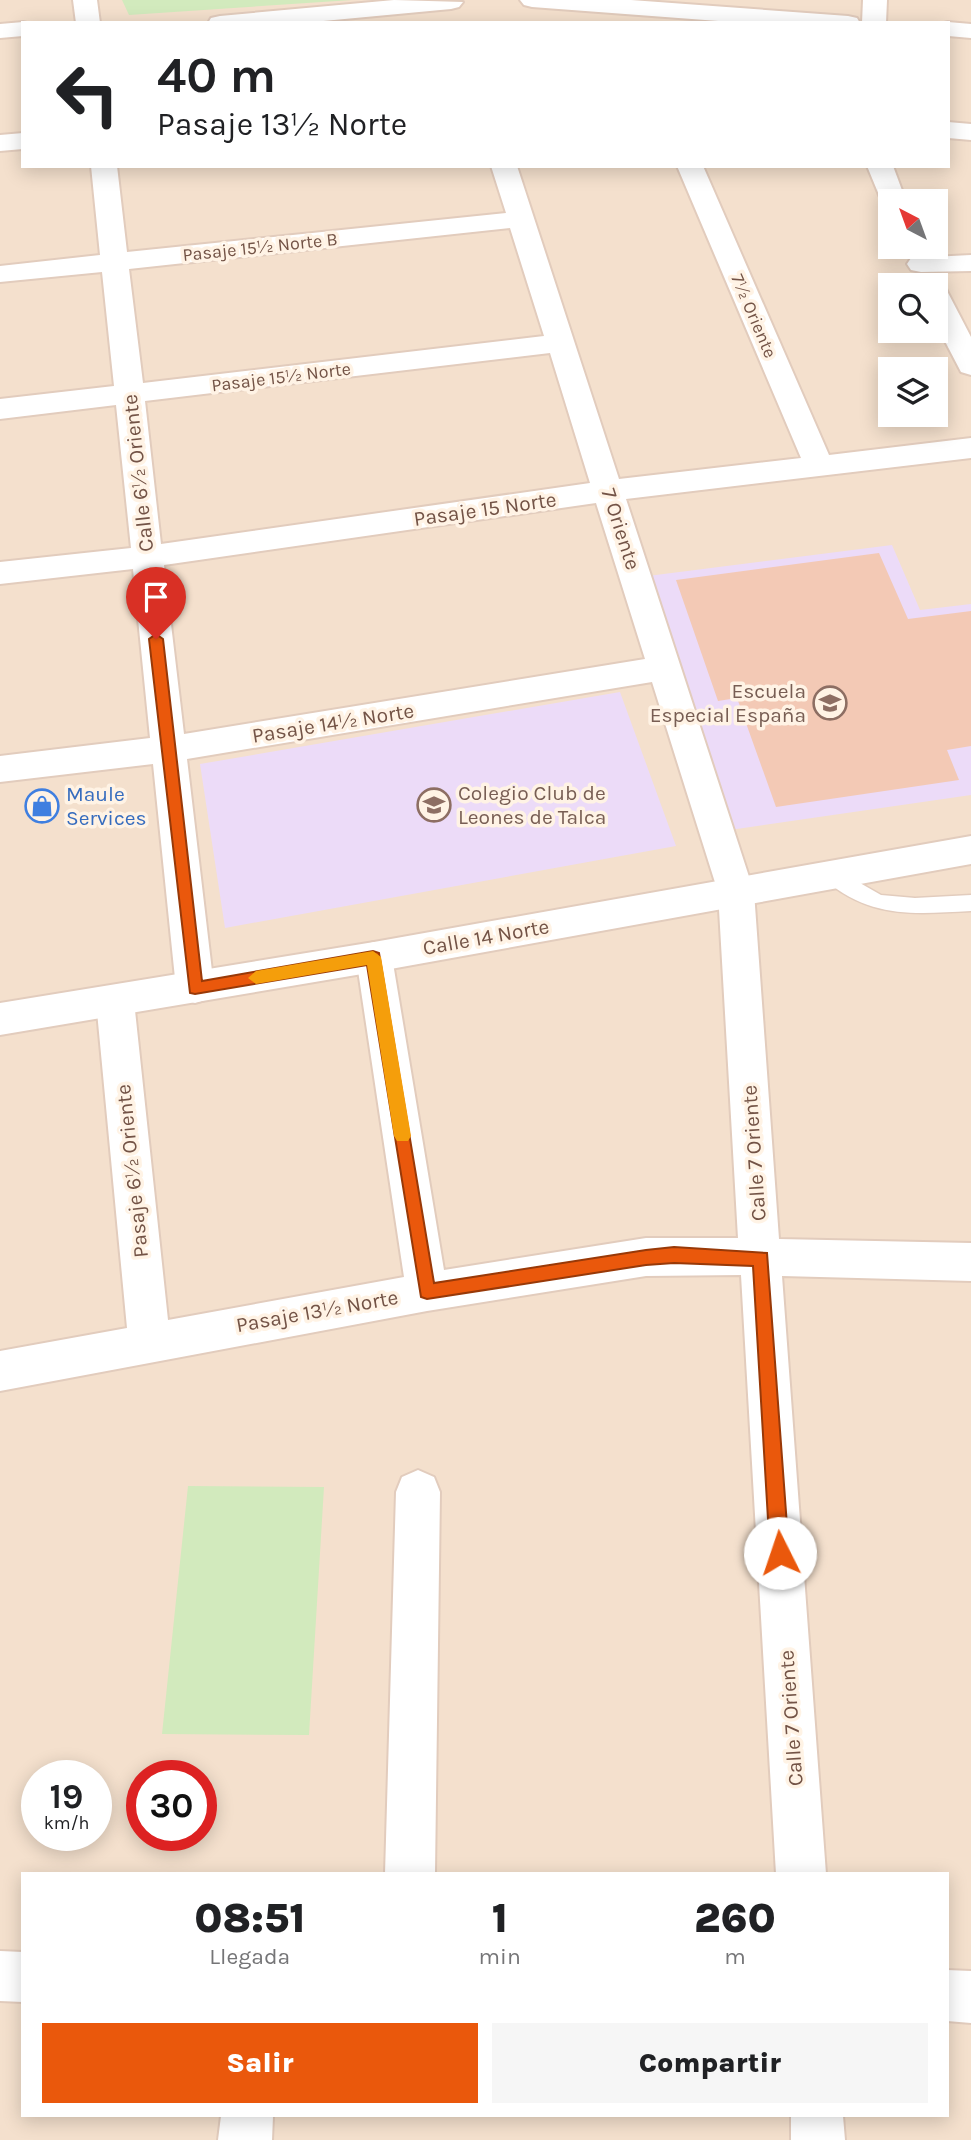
<!DOCTYPE html>
<html lang="es">
<head>
<meta charset="utf-8">
<style>
  body { margin:0; font-family:Karla,sans-serif; background:#f6f6f6; color:#202124; height:100vh; display:flex; flex-direction:column; font-size:26px; white-space:nowrap }
  * { box-sizing:border-box; margin:0 }
  p { font-size:23px; color:#757577 }
  .icon { flex:none; width:38px; height:38px; fill:none; stroke:currentColor; stroke-width:2; stroke-linecap:round; stroke-linejoin:round }
  .map { position:relative; flex:1; overflow:hidden }
  .panel { position:absolute; left:21px; top:1872px; width:928px; height:245px; display:flex; flex-direction:column; background:#fff; border-radius:0px; box-shadow:0 4px 18px #0003 }
  .panel>* { flex:none }
  .banner { position:absolute; left:21px; top:21px; width:929px; height:147px; border-radius:0px; box-shadow:0 4px 18px #0003; background:#fff; color:#202124; overflow:hidden }
  .needle { width:46px; rotate:319deg }
  .fabs { position:absolute; left:878px; top:189px; display:grid; gap:14px }
  .fabs a { display:grid; place-items:center; width:70px; height:70px; border-radius:0px; background:#fff; box-shadow:0 4px 18px #0003; font-size:35px }
  .speed { position:absolute; left:21px; top:1760px; display:flex; gap:14px; font-size:35px; font-weight:700; text-align:center }
  .speed>* { display:grid; place-content:center; width:91px; height:91px; border-radius:50%; background:#fff; box-shadow:0 4px 18px #0003; line-height:1 }
  .speed small { font-size:18px; font-weight:400 }
  .speed .limit { border:10px solid #d22; background:#fff; color:#111 }
  .pin { position:absolute; display:grid; place-items:center; width:60px; height:60px; color:#fff; margin:-72px -30px; border-radius:50% 50% 50% 0; rotate:-45deg; box-shadow:0 0 7px #0007 }
  .pin .icon { rotate:45deg }
  .me { position:absolute; width:77px; margin:-38px; rotate:356deg; stroke-linejoin:round; filter:drop-shadow(0 0 5px #0008) }
  .turn { display:flex; align-items:center; gap:24px; height:147px; padding:0 21px; font-size:32px }
  .turn .icon { width:91px; height:91px; stroke-width:2.5 }
  .turn b { display:block; font-size:49px; line-height:60px }
  .eta { display:flex; justify-content:space-evenly; align-items:center; height:119px; text-align:center }
  .eta b { font-size:42px; font-weight:800; line-height:49px }
  .action { display:flex; gap:14px; margin-top:auto; padding:14px 21px }
  .action a { flex:1; height:80px; border-radius:0px; background:#ea580c; color:#fff; font-size:28px; font-weight:800; line-height:80px; text-align:center }
  .action a+a { background:#f6f6f6; color:#202124 }
  .map>svg:first-child { display:block }
</style>
</head>
<body>
<div class="map">
<svg width="971" height="2140" viewBox="0 0 971 2140">
  <rect width="100%" height="100%" fill="#fdefde"/>
  <path fill="#f4e0cd" fill-rule="evenodd" d="M 0,0 L 971,0 L 971,2140 L 0,2140 ZM 23,23 L 948,23 L 948,166 L 23,166 ZM 891,201 L 936,201 L 936,247 L 891,247 ZM 891,285 L 936,285 L 936,331 L 891,331 ZM 891,369 L 936,369 L 936,415 L 891,415 ZM 37,1776 L 96,1776 L 96,1836 L 37,1836 ZM 142,1776 L 201,1776 L 201,1836 L 142,1836 ZM 23,1874 L 947,1874 L 947,2116 L 23,2116 Z"/>
  <path fill="#ecdbf8" d="M 892,545 L 920,610 L 971,604 L 971,795 L 730,830 L 648,576 Z
    M 620,692 L 676,846 L 225,928 L 200,764 Z"/>
  <path fill="#d2eabd" d="M 122,0 L 352,0 L 129,15 Z
    M 188,1486 L 324,1487 L 309,1735 L 162,1734 Z"/>
  <path fill="#f3c9b5" d="M 879,553 L 908,619 L 971,611 L 971,746 L 947,750 L 959,780 L 776,807 L 737,698 L 718,701 L 676,580 Z"/>
  <g fill="none" stroke-linecap="round" stroke-linejoin="round">
    <defs>
      <path id="service" d="M 832,867 L 881,895 L 915,898 L 971,895 L 971,911 C 914,914 872,919 825,880 L 822,875 L 825,870 Z"/>
      <path id="minor" d="M 73,0 L 97,0 L 100,23 L 76,23 Z
        M 394,0 L 463,2 L 459,7 L 451,9 L 302,23 L 208,23 L 211,18 L 220,16 Z
        M 520,0 L 631,0 L 848,16 L 857,18 L 860,23 L 745,23 L 532,7 L 524,5 Z
        M 863,0 L 887,0 L 886,23 L 862,23 Z
        M 23,22 L 27,23 L 23,23 L 23,36 L 0,38 L 0,24 Z
        M 948,22 L 971,24 L 971,38 L 948,36 L 948,23 L 944,23 Z
        M 948,122 L 971,124 L 971,140 L 948,138 Z
        M 23,133 L 23,149 L 0,151 L 0,135 Z
        M 91,166 L 117,166 L 127,252 L 506,213 L 491,166 L 517,166 L 619,479 L 801,458 L 677,166 L 703,166 L 829,455 L 971,438 L 971,458 L 626,499 L 754,892 L 779,1239 L 971,1243 L 971,1281 L 782,1276 L 826,1874 L 776,1874 L 741,1275 L 646,1276 L 427,1311 L 0,1391 L 0,1351 L 127,1328 L 96,1001 L 102,990 L 115,985 L 128,990 L 134,1001 L 168,1320 L 404,1277 L 356,957 L 361,946 L 374,942 L 387,946 L 392,957 L 444,1270 L 646,1238 L 738,1238 L 718,892 L 652,682 L 187,759 L 214,988 L 208,999 L 195,1003 L 182,999 L 176,988 L 153,764 L 0,782 L 0,756 L 150,738 L 133,569 L 0,584 L 0,562 L 131,548 L 116,405 L 0,419 L 0,399 L 114,386 L 102,272 L 0,282 L 0,266 L 100,255 ZM 510,228 L 544,336 L 143,383 L 129,269 ZM 550,353 L 590,483 L 161,544 L 145,401 ZM 596,503 L 645,659 L 184,734 L 164,565 Z
        M 867,166 L 893,166 L 906,201 L 891,201 L 891,208 L 884,207 Z
        M 971,255 L 971,271 L 921,272 L 911,270 L 907,264 L 911,258 Z
        M 936,287 L 946,289 L 971,337 L 971,375 L 961,372 L 936,324 Z
        M 418,1470 L 434,1477 L 440,1492 L 435,1874 L 385,1874 L 396,1492 L 402,1477 Z
        M 0,1951 L 23,1952 L 23,2002 L 0,2001 Z
        M 947,1970 L 971,1971 L 971,2023 L 947,2021 Z
        M 221,2116 L 273,2116 L 272,2140 L 218,2140 Z
        M 791,2116 L 843,2116 L 845,2140 L 791,2140 Z"/>
      <path id="tertiary" d="M 971,836 L 971,864 L 374,972 L 0,1035 L 0,1003 L 374,942 Z"/>
    </defs>
    <use href="#service" stroke="#e2ccbd" stroke-width="3"/>
    <use href="#minor" stroke="#e2ccbd" stroke-width="4"/>
    <use href="#tertiary" stroke="#e2ccbd" stroke-width="4"/>
    <use href="#service" fill="#fff" fill-rule="evenodd"/>
    <use href="#minor" fill="#fff" fill-rule="evenodd"/>
    <use href="#tertiary" fill="#fff" fill-rule="evenodd"/>
  </g>
  <path fill="#ea580c" stroke="#983908" stroke-width="2" d="M 156,634 L 163,639 L 202,981 L 373,951 L 379,953 L 434,1283 L 646,1250 L 674,1247 L 767,1253 L 789,1553 L 786,1560 L 780,1562 L 773,1560 L 770,1553 L 753,1266 L 674,1263 L 646,1265 L 427,1299 L 421,1297 L 367,965 L 195,994 L 190,993 L 149,639 Z"/>
  <path fill="#f59e0b" d="M 373,951 L 381,957 L 411,1136 L 408,1141 L 397,1141 L 394,1136 L 367,965 L 256,984 L 248,978 L 256,971 Z"/>
  <defs>
    <symbol id="school-ring" viewBox="-11 -11 22 22"><circle r="9.5" fill="#fff3e5" stroke="#8d6e63" stroke-width="1.5"/><path d="M0-5L7-2L0 1L-7-2ZM-4 1L0 2.5L4 1V4Q0 6-4 4Z" fill="#8d6e63"/></symbol>
    <symbol id="shop-ring" viewBox="-11 -11 22 22"><circle r="9.5" fill="#fff3e5" stroke="#3f7fe0" stroke-width="1.5"/><path d="M-5-2.5h2.3a2.7 3.5 0 0 1 5.4 0H5L5.5 6h-11ZM-1.5-2.5h3a1.5 2.3 0 0 0-3 0Z" fill="#3f7fe0"/></symbol>
  </defs>
  <g fill-rule="evenodd">
    <use href="#school-ring" x="811" y="684" width="38" height="38"/>
    <use href="#school-ring" x="415" y="786" width="38" height="38"/>
    <use href="#shop-ring" x="23" y="787" width="38" height="38"/>
  </g>
  <g text-anchor="middle" stroke-width="7" stroke-linejoin="round" paint-order="stroke">
    <g font-size="18" fill="#735346" stroke="#fff3e5">
      <text transform="translate(260 247) rotate(-6)" y="6">Pasaje 15½ Norte B</text>
      <text transform="translate(754 316) rotate(67)" y="6">7½ Oriente</text>
      <text transform="translate(281 377) rotate(-7)" y="6">Pasaje 15½ Norte</text>
    </g>
    <g font-size="21" fill="#735346" stroke="#fff3e5">
      <text transform="translate(138 473) rotate(-96)" y="7">Calle 6½ Oriente</text>
      <text transform="translate(485 509) rotate(-8)" y="7">Pasaje 15 Norte</text>
      <text transform="translate(621 529) rotate(72)" y="7">7 Oriente</text>
      <text transform="translate(333 723) rotate(-9)" y="7">Pasaje 14½ Norte</text>
      <text transform="translate(486 937) rotate(-10)" y="7">Calle 14 Norte</text>
      <text transform="translate(754 1153) rotate(-94)" y="7">Calle 7 Oriente</text>
      <text transform="translate(132 1171) rotate(-96)" y="7">Pasaje 6½ Oriente</text>
      <text transform="translate(317 1311) rotate(-10)" y="7">Pasaje 13½ Norte</text>
      <text transform="translate(791 1718) rotate(-94)" y="7">Calle 7 Oriente</text>
    </g>
    <g font-size="21" fill="#785e54" stroke="#fff3e5" text-anchor="end">
      <text x="806" y="698">Escuela<tspan x="806" dy="24">Especial España</tspan></text>
      <text x="458" y="800" text-anchor="start">Colegio Club de<tspan x="458" dy="24">Leones de Talca</tspan></text>
    </g>
    <g font-size="21" fill="#366cbe" stroke="#fff3e5" text-anchor="start">
      <text x="66" y="801">Maule<tspan x="66" dy="24">Services</tspan></text>
    </g>
  </g>
</svg>
<div class="fabs">
<a><svg class="needle" viewBox="-14 -14 28 28"><path d="M0-13l5 13h-10z" fill="#e53935"/><path d="M0 13l5-13h-10z" fill="#757577"/></svg></a>
<a><svg class="icon" aria-label="search" viewBox="0 0 24 24"><circle cx="10" cy="10" r="6"/><path d="M15 15l6 6"/></svg></a>
<a><svg class="icon" aria-label="layers" viewBox="0 0 24 24"><path d="M12 4l9 5-9 5-9-5zM3 14l9 5 9-5"/></svg></a>
</div>
<div class="speed"><div>19<small>km/h</small></div><div class="limit">30</div></div>
<div class="pin" style="left:156px;top:639px;background:#d93025"><svg class="icon" aria-label="arrive" viewBox="0 0 24 24"><path d="M6 21V4h12l-3 4 3 4H6"/></svg></div>
<svg class="me" style="left:780px;top:1553px" viewBox="-20 -20 40 40"><circle r="19" fill="#fff"/><path d="M0-13L10 11 0 6-10 11z" fill="#ea580c"/></svg>
<div class="banner">
<div class="turn"><svg class="icon" aria-label="left" viewBox="0 0 24 24"><path d="M17 20v-9H6M10 6l-5 5 5 5"/></svg><div><b>40 m</b>Pasaje 13½ Norte</div></div>
</div>
<section class="panel">
<div class="eta">
<div><b>08:51</b><p>Llegada</p></div>
<div><b>1</b><p>min</p></div>
<div><b>260</b><p>m</p></div>
</div>
<div class="action"><a>Salir</a><a>Compartir</a></div>
</section>
</div>
</body>
</html>
